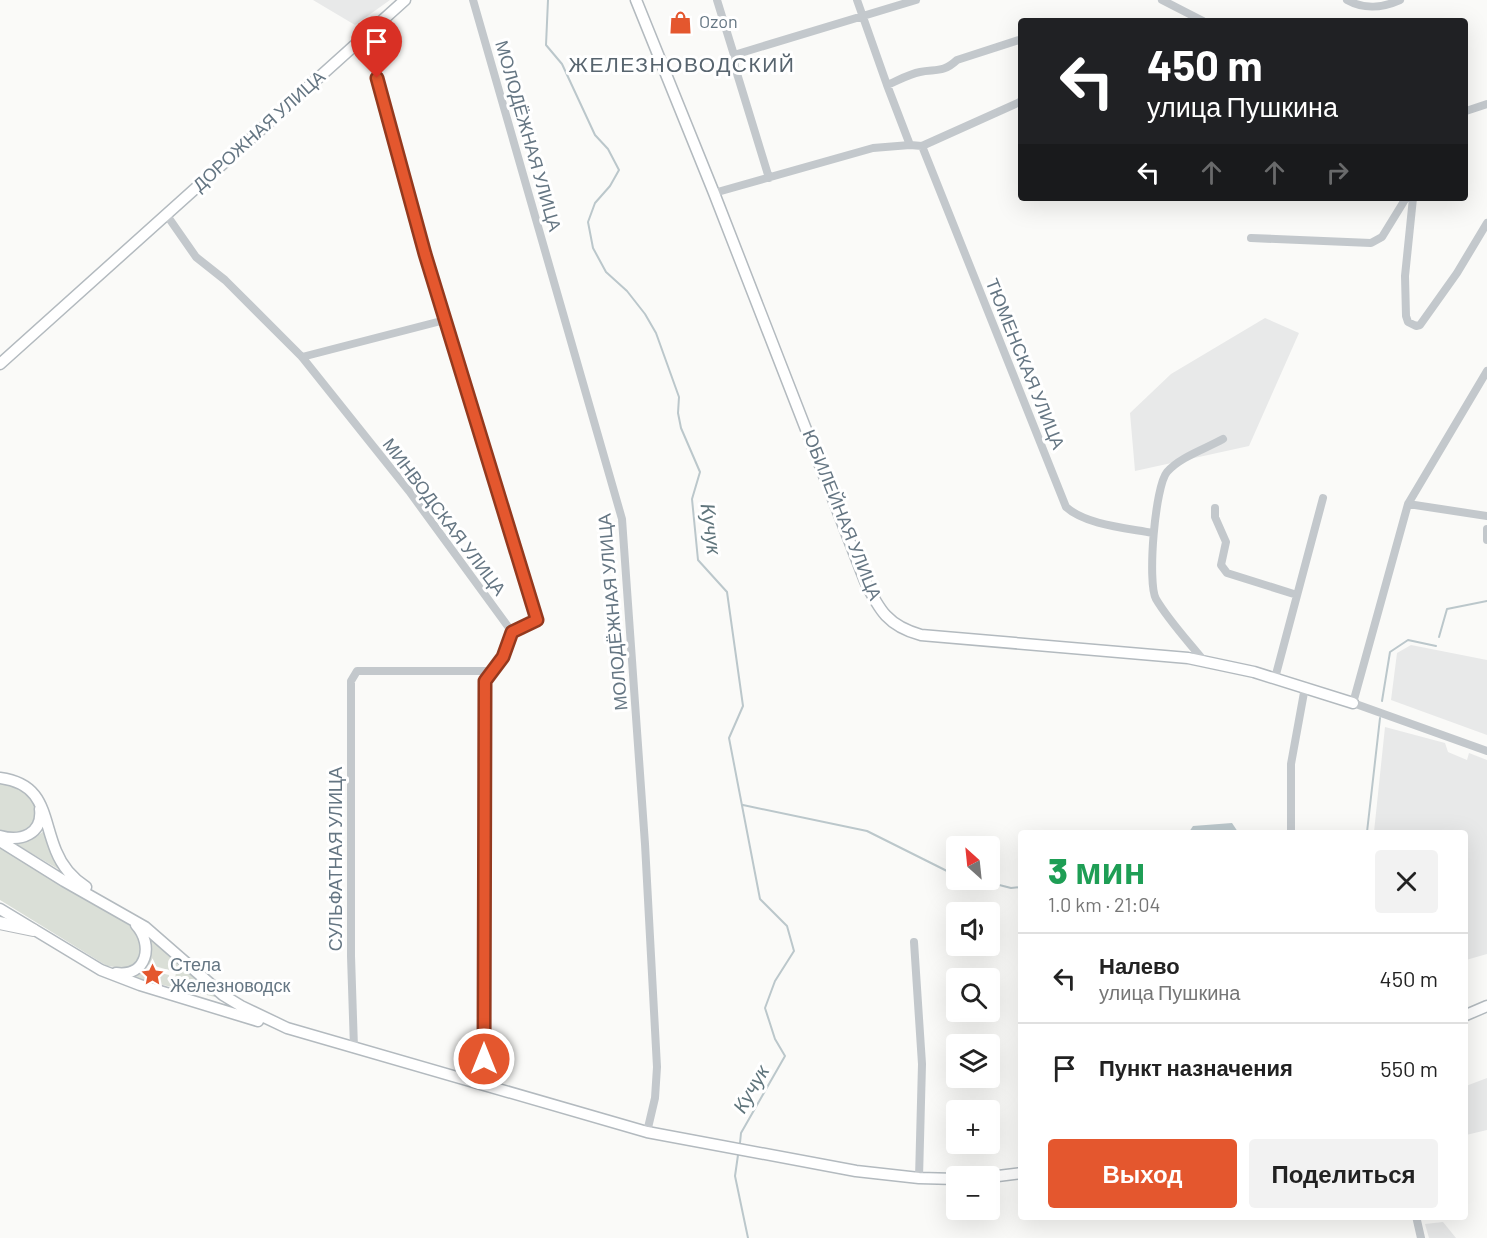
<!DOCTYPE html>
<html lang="ru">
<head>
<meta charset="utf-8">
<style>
  body { margin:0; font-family:Barlow,sans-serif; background:#f2f2f2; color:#222; height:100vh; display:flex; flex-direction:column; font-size:22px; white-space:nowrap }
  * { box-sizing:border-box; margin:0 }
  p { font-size:20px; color:#767676 }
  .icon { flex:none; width:33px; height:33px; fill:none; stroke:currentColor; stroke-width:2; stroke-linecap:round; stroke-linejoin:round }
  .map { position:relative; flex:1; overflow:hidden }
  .panel { position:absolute; left:1018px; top:830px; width:450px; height:390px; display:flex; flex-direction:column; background:#fff; border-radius:6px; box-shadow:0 6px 24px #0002 }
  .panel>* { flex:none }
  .hud { position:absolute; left:1018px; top:18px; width:450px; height:183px; border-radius:6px; box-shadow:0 6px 24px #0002; background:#202124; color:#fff; overflow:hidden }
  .needle { width:39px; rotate:333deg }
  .buttons { position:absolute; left:946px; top:836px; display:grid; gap:12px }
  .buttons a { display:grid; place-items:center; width:54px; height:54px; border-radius:6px; background:#fff; box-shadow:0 6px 24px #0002; font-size:30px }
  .pin { position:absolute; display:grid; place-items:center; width:51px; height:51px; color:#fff; margin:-62px -26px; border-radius:50% 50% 50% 0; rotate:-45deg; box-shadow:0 0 6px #0007 }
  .pin .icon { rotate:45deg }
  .me { position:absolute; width:66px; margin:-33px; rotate:0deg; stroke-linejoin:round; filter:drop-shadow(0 0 4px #0008) }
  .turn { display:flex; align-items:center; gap:21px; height:126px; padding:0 30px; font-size:27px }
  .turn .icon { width:78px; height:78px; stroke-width:2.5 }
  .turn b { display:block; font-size:42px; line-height:51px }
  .lanes { display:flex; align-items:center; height:57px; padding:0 30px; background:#0003; justify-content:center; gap:30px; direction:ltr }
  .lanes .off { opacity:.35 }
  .round { display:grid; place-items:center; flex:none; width:63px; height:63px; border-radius:6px; background:#f2f2f2 }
  .overview { display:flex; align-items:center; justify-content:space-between; height:102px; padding:0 30px }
  h1 { font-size:36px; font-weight:800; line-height:45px; color:#1e9e55 }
  .button { display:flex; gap:12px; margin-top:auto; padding:12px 30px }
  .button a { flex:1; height:69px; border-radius:6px; background:#e4572e; color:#fff; font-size:24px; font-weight:800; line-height:69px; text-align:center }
  .button a+a { background:#f2f2f2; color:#222 }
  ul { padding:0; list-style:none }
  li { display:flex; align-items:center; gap:18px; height:90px; padding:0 30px; border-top:2px solid #e0e0e0 }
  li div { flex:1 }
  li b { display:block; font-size:22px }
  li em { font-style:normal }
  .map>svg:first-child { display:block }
</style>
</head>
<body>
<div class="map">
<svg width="1487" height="1238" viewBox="0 0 1487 1238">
  <rect width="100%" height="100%" fill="#fafaf8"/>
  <path fill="#e8e9e9" d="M 313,0 L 390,0 L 355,25 Z
    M 1265,318 L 1299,333 L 1249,446 L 1135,471 L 1130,413 L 1171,374 Z
    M 1411,645 L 1487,660 L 1487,735 L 1391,700 L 1397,653 Z
    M 1385,727 L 1445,743 L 1448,752 L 1467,760 L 1469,753 L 1487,760 L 1487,954 L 1466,960 L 1466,832 L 1374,832 Z
    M 1487,1078 L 1487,1130 L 1466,1135 L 1466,1086 Z
    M 1443,1222 L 1456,1238 L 1429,1238 L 1425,1224 Z"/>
  <path fill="#dadfd7" d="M 0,782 L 26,791 L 38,810 L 32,828 L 14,835 L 0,831 Z
    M 47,829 L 65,873 L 14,843 L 31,840 Z
    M 0,847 L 132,926 L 141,936 L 141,960 L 128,969 L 107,966 L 0,900 Z
    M 150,936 L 224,999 L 128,977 L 145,968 L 148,969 L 147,977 L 155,979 L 157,972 L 169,975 L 169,979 L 175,979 L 176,972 L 147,964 L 151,948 Z"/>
  <path fill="#bbc7cb" d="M 1232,823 L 1238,832 L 1189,832 L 1193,826 Z"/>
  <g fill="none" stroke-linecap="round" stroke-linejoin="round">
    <path stroke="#bbc7cb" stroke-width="2" d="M 548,0 L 546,45 L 562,64 L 595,135 L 608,149 L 619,170 L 610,186 L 595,203 L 588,222 L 593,248 L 606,272 L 627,291 L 645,314 L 656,333 L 679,397 L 678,413 L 681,428 L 700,472 L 692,499 L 698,560 L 727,592 L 743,706 L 729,738 L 760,899 L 787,926 L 794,951 L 775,981 L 765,1008 L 775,1039 L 785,1056 L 741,1133 L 740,1143
      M 1439,637 L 1447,609 L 1487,601
      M 1382,701 L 1390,652 L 1408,640 L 1436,646
      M 743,805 L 867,831 L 949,872 L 957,874
      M 1367,832 L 1380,718
      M 976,879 L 1011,888 L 1022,887
      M 738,1155 L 735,1176 L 748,1238"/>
    <defs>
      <path id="secondary" d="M 636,0 L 714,193 L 865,581 C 879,610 888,626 921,635 L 1188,658 L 1254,672 L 1353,703
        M 0,364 L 405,0
        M 0,778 C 46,784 42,817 56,851 C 62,866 72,878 86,887
        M 0,836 C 21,842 43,834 40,809
        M 0,841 L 64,881 L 145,927 L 223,995 L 241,1006 L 287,1028 L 647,1132 L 856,1171 L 919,1178 L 957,1179
        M 0,909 L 101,970 L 140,985 L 258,1021
        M 116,973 C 147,977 154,945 136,925
        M 1466,1015 L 1487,1006
        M 990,1177 L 1022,1173"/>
      <path id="primary" d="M 0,923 L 33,930"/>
    </defs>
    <use href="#secondary" stroke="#b3babf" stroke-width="13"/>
    <use href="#primary" stroke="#b5babe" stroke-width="14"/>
    <path stroke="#c3c8cc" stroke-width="8" d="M 473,0 L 622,519 L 645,844 L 657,1067 L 655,1098 L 647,1132
      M 717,0 L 734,55 L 735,67 L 769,178
      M 857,0 L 887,85 L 910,145
      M 1162,0 L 1203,21
      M 1347,0 C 1365,10 1382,8 1400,0
      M 366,36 L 425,254 L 485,446 L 537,620 L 512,632
      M 734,55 L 916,0
      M 887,85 C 897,81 909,74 920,72 C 936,69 943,73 957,60 L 1022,39
      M 1466,111 L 1487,104
      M 922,146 L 1066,507 C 1086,525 1127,528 1153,533
      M 714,193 L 873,148 L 910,145 L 922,146 L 1022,101
      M 1413,198 L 1405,276 L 1406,316 L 1408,322 L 1416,326 L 1420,325 L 1457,273 L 1487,223
      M 166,214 L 196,257 L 225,280 L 302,357 L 409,491 L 512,632
      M 1251,238 L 1371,243 L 1382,237 L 1406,198
      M 302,357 L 445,320
      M 1487,371 L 1408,504 L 1353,703 L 1487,751
      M 1408,504 L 1487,516
      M 1215,508 L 1215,517 L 1226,542 L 1221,565 L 1227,573 L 1297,595
      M 1487,529 L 1487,540
      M 1204,661 C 1188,641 1169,621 1156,599 C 1147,583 1155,486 1167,472 C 1180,457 1205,449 1223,439
      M 1275,678 L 1323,498
      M 1291,832 L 1291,764 L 1305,687
      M 914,942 L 922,1064 L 919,1178
      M 354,1048 L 351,956 L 351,681 L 357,671 L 492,671
      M 482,1084 L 485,681 L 503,657 L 512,632
      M 1416,1216 L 1421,1238"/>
    <use href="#secondary" stroke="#fff" stroke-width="10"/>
    <use href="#primary" stroke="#fff" stroke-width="12"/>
  </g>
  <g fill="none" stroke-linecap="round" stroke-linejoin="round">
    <defs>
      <path id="route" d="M 377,78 L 425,254 L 537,620 L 512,632 L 503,657 L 485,681 L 484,1059"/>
    </defs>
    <use href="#route" stroke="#94391e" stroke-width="15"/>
    <use href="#route" stroke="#e4572e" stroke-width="10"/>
  </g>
  <defs>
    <symbol id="shop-bare" viewBox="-9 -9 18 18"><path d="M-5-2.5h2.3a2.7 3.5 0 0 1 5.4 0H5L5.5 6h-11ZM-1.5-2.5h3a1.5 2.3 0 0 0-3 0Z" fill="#e4572e" stroke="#fff" stroke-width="2.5" paint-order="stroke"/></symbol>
    <symbol id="sight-bare" viewBox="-9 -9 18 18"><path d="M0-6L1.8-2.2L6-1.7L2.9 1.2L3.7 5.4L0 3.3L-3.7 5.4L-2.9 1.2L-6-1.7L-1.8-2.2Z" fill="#e4572e" stroke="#fff" stroke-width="2.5" paint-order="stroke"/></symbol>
  </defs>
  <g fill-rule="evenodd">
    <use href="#shop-bare" x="664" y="6" width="33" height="33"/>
    <use href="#sight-bare" x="136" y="958" width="33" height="33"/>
  </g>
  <g text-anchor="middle" stroke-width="6" stroke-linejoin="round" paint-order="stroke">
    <g font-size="18" fill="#657683" stroke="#fff" text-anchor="start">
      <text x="699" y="28">Ozon</text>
      <text x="170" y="971">Стела<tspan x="170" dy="21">Железноводск</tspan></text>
    </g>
    <g font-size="18" fill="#657683" stroke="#fff">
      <text transform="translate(259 131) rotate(-42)" y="6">ДОРОЖНАЯ УЛИЦА</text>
      <text transform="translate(528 136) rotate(74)" y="6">МОЛОДЁЖНАЯ УЛИЦА</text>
      <text transform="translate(1025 364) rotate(68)" y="6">ТЮМЕНСКАЯ УЛИЦА</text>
      <text transform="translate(842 515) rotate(68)" y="6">ЮБИЛЕЙНАЯ УЛИЦА</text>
      <text transform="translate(444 517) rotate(53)" y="6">МИНВОДСКАЯ УЛИЦА</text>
      <text transform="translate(613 612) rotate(-95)" y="6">МОЛОДЁЖНАЯ УЛИЦА</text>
      <text transform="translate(336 859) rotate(-90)" y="6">СУЛЬФАТНАЯ УЛИЦА</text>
    </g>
    <g font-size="20" font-style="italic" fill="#60757c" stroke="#fff">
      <text transform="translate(711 529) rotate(82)" y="7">Кучук</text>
      <text transform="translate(751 1089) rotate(-60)" y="7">Кучук</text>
    </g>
    <g font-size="21" letter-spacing="1.5" fill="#57646e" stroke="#fff">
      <text x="682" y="72">ЖЕЛЕЗНОВОДСКИЙ</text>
    </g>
  </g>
</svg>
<div class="buttons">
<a><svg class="needle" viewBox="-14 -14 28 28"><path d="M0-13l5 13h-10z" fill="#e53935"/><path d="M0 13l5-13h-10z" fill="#767676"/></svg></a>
<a><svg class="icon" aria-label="sound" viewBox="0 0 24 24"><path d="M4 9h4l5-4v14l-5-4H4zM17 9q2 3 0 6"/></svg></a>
<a><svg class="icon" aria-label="search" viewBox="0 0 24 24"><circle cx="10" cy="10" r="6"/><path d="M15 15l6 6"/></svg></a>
<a><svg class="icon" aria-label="layers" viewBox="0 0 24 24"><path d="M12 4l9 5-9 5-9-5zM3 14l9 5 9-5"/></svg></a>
<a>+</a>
<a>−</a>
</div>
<div class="pin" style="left:377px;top:78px;background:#d93025"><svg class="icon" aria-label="arrive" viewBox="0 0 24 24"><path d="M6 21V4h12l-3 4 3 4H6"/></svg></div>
<svg class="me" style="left:484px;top:1059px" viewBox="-20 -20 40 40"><circle r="17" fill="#e4572e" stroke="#fff" stroke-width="3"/><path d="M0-11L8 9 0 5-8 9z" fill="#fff"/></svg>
<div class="hud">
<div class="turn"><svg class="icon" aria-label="left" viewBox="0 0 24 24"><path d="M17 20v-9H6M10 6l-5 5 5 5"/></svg><div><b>450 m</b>улица Пушкина</div></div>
<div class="lanes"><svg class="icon" aria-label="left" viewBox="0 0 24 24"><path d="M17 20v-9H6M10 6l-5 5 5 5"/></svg><svg class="icon off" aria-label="ahead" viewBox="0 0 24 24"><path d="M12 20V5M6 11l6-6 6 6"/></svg><svg class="icon off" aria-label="ahead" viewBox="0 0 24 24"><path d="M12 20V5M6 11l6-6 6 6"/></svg><svg class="icon off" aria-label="right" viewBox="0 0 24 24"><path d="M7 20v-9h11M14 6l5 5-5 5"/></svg></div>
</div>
<section class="panel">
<div class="overview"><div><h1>3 мин</h1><p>1.0 km · 21:04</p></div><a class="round"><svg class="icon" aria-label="close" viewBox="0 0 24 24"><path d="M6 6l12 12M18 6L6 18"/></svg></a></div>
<ul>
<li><svg class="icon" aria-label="left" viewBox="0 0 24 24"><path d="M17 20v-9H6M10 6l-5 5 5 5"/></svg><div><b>Налево</b><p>улица Пушкина</p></div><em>450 m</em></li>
<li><svg class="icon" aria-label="arrive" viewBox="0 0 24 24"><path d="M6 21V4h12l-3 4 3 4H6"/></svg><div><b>Пункт назначения</b></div><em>550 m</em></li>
</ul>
<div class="button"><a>Выход</a><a>Поделиться</a></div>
</section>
</div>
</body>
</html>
